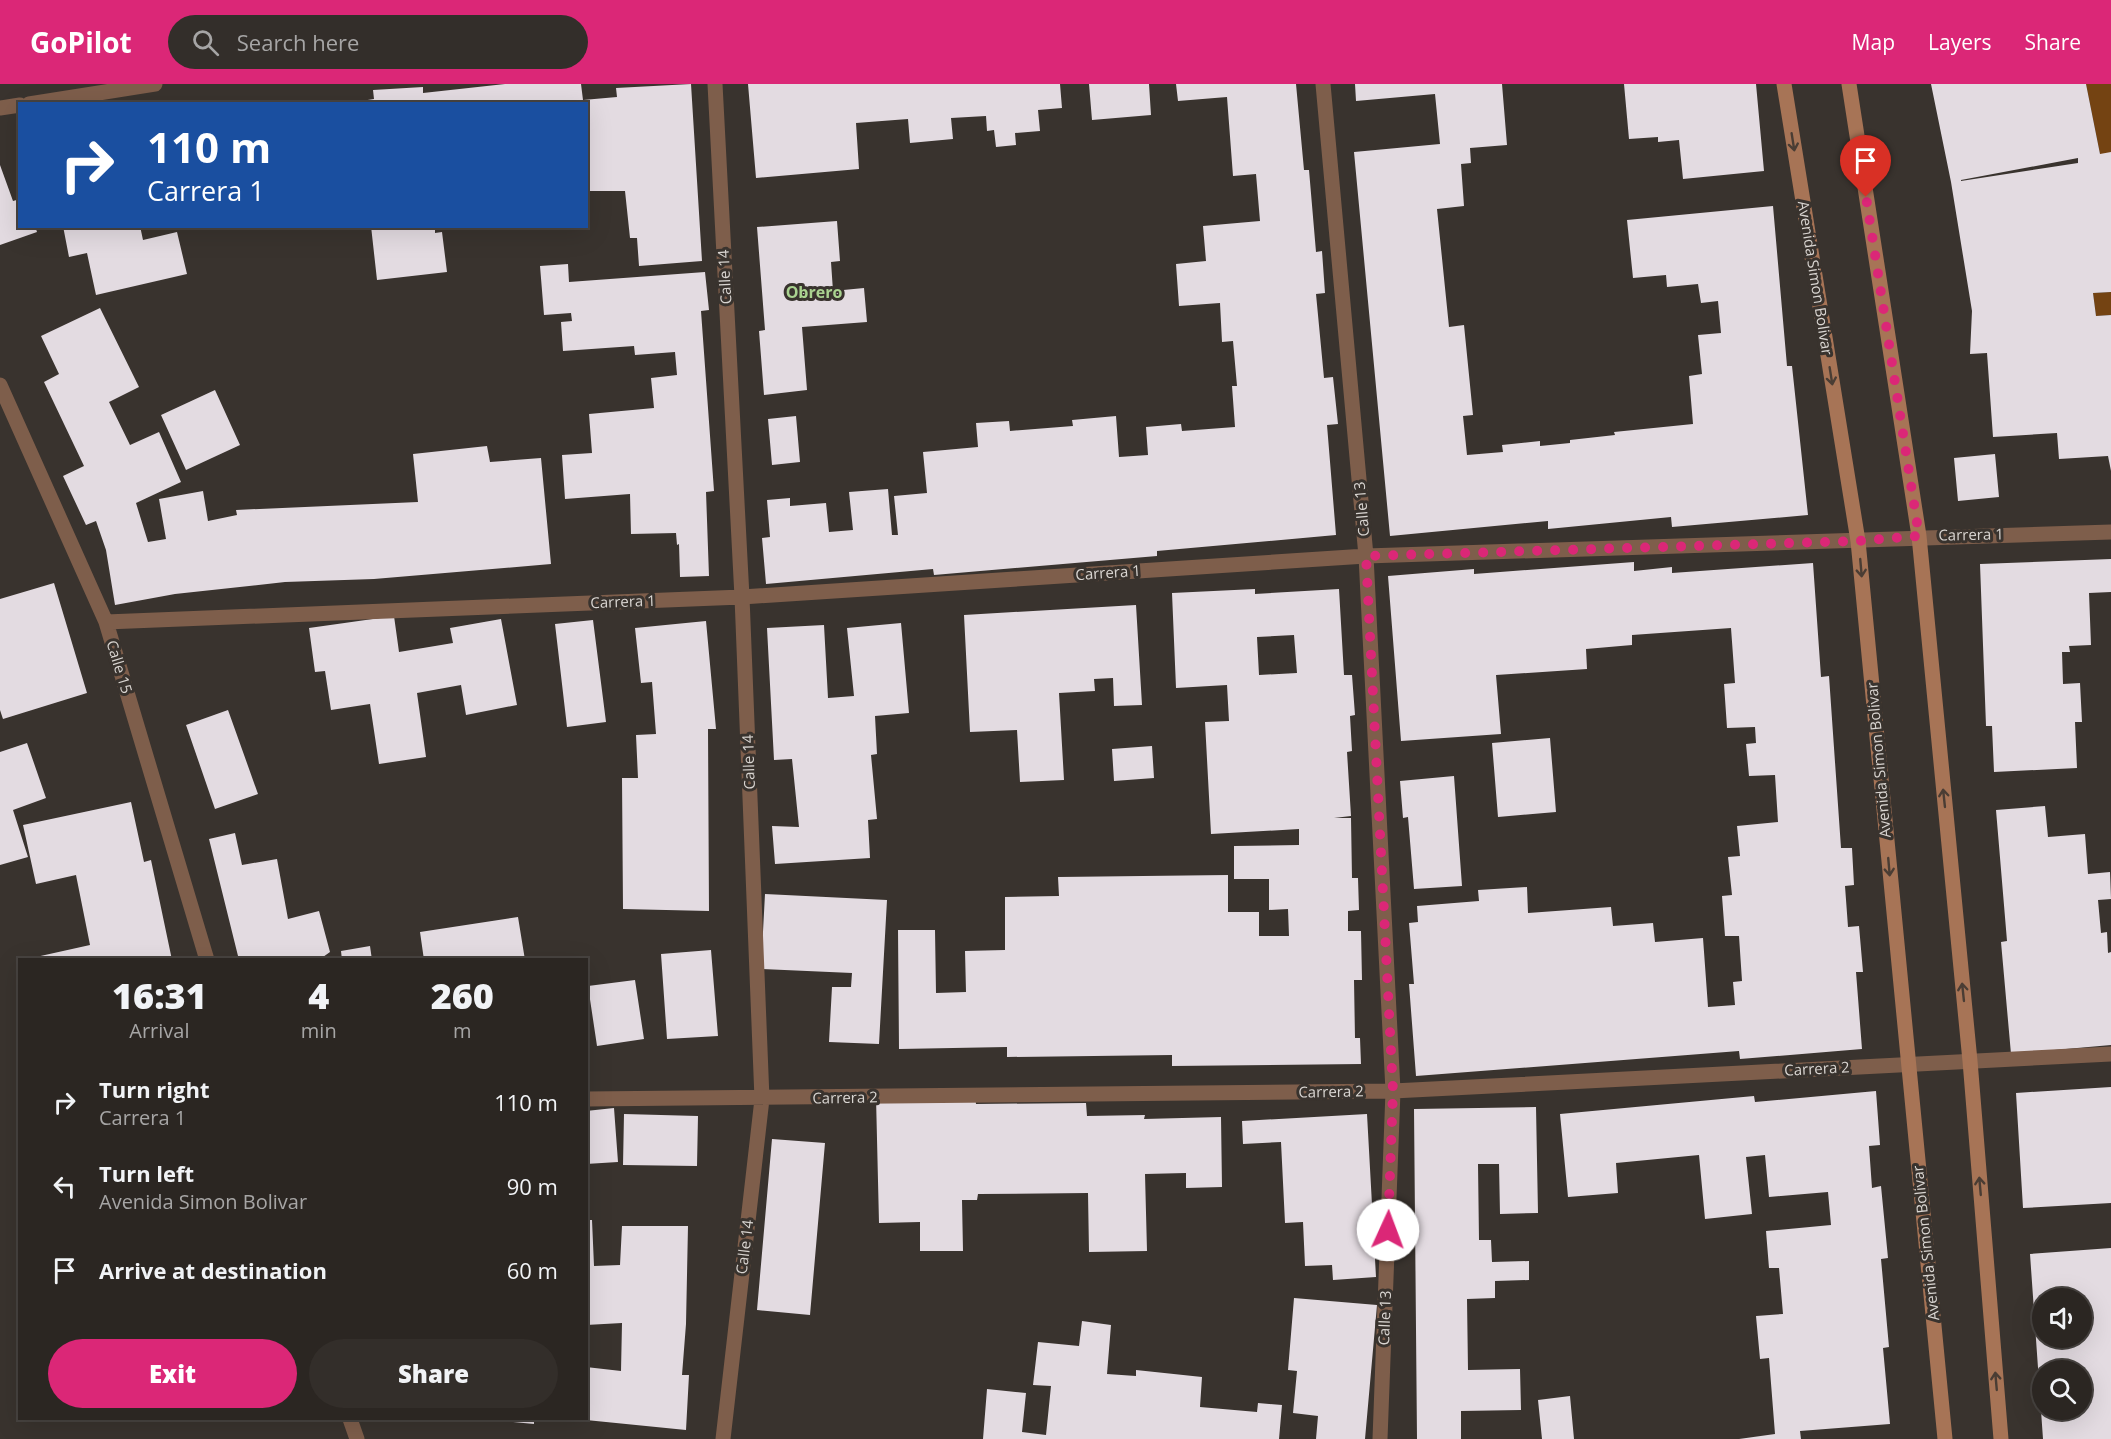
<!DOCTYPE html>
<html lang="en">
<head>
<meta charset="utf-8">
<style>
  body { margin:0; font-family:"Open Sans",sans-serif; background:#332e2a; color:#f1f3f6; height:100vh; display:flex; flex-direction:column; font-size:22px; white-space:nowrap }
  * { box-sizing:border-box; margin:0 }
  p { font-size:20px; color:#a6a5a5 }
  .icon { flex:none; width:33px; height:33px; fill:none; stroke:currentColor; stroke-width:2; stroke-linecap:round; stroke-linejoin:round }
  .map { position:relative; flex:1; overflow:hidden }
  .panel { position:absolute; left:18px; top:874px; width:570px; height:462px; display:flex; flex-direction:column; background:#2b2622; border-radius:0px; box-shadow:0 6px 24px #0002,0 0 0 2px #474340 }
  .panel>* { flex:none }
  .top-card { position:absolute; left:18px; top:18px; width:570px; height:126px; border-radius:0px; box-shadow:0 6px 24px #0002,0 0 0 2px #474340; background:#1a4fa0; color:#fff; overflow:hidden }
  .buttons { position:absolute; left:2032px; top:1204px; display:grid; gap:12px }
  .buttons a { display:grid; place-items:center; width:60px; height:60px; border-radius:50%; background:#2b2622; box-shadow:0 6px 24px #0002,0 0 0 2px #474340; font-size:30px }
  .pin { position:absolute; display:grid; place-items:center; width:51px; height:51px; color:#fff; margin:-62px -26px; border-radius:50% 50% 50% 0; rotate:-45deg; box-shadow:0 0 6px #0007 }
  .pin .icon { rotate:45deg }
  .me { position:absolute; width:66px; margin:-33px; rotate:2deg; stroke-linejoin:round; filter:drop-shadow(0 0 4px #0008) }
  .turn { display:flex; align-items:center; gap:21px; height:126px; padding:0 30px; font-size:27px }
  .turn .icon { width:78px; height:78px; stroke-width:2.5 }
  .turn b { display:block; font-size:42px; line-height:51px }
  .eta { display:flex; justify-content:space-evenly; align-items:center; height:102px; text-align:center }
  .eta b { font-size:36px; font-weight:800; line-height:42px }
  .button { display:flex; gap:12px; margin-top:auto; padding:12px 30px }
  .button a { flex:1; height:69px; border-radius:36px; background:#db2777; color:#fff; font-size:24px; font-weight:800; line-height:69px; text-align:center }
  .button a+a { background:#332e2a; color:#f1f3f6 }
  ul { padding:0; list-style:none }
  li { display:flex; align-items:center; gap:18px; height:84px; padding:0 30px }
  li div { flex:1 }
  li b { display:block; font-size:22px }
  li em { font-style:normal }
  header { display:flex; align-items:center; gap:36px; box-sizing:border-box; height:84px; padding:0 30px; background:#db2777; color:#fff }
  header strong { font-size:28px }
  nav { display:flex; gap:33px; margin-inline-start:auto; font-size:21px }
  .search { width:420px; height:54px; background:#332e2a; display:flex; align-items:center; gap:15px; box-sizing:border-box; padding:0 21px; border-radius:33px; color:#a6a5a5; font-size:22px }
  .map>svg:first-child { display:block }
</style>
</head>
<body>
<header>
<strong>GoPilot</strong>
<div class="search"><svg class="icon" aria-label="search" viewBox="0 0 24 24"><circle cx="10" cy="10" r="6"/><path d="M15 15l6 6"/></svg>Search here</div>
<nav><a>Map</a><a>Layers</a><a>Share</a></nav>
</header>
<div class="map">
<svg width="2111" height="1355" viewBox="0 0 2111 1355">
  <rect width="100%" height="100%" fill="#39332e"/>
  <path fill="#744312" d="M 2086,0 L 2111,0 L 2111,70 L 2100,70 Z
    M 2111,208 L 2111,231 L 2096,232 L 2093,209 Z"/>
  <path fill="#e3dbe1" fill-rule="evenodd" d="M 505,0 L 581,0 L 583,16 L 617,13 L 616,4 L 691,0 L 702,177 L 639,182 L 637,154 L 630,154 L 625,107 L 586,107 L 586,20 L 342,20 L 374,15 L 373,6 L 423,3 L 423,9 Z
    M 748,0 L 1060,0 L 1062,24 L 1038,26 L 1040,47 L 1015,49 L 1016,61 L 996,63 L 994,46 L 987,47 L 986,32 L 951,34 L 953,55 L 910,59 L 908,35 L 856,39 L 859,85 L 756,94 Z
    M 1089,0 L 1149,0 L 1151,31 L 1092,36 Z
    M 1176,0 L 1296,0 L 1304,86 L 1309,86 L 1316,168 L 1322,167 L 1325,209 L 1316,210 L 1324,294 L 1333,293 L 1338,340 L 1327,341 L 1336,451 L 1157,467 L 1157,472 L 934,491 L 933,485 L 766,500 L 762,454 L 770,453 L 767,416 L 790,414 L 790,422 L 826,419 L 829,448 L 853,446 L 849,408 L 888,405 L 892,451 L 898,451 L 894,412 L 927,409 L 923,368 L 978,363 L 976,339 L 1009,337 L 1010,347 L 1073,342 L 1072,336 L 1116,332 L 1119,373 L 1148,371 L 1146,343 L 1181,340 L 1182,347 L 1235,343 L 1232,302 L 1237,302 L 1233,257 L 1222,258 L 1220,219 L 1179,222 L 1176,180 L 1206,177 L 1203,142 L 1260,137 L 1256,90 L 1233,92 L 1227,13 L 1178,17 Z
    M 1355,0 L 1502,0 L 1507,61 L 1470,64 L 1471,79 L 1461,80 L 1464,122 L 1437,125 L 1449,243 L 1464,241 L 1473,331 L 1463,332 L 1467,371 L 1503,368 L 1502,361 L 1540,357 L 1540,362 L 1570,359 L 1570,356 L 1615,351 L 1614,348 L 1693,340 L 1689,292 L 1702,290 L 1698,251 L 1721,249 L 1718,217 L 1701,219 L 1698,200 L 1667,203 L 1666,191 L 1633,194 L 1627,136 L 1773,122 L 1787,282 L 1792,282 L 1808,431 L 1672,443 L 1671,433 L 1548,445 L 1548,437 L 1390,452 L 1354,68 L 1440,60 L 1435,10 L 1356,17 Z
    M 1624,0 L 1756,0 L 1764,87 L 1683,95 L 1679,56 L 1658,58 L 1658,53 L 1629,55 Z
    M 1931,0 L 2086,0 L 2100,70 L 2111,68 L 2111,208 L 2093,209 L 2096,232 L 2111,231 L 2111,387 L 2108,372 L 2059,375 L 2057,349 L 1993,353 L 1987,269 L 1970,270 L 1972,227 L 1951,98 ZM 2078,74 L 2078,79 L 1961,97 L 1961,96 Z
    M 0,81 L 13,117 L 20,115 L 20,142 L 35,142 L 37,148 L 0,161 Z
    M 837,137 L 840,177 L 831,178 L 833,207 L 864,204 L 867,238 L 802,243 L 807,306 L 764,311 L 759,247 L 765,246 L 757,143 Z
    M 63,142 L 140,142 L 143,156 L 177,148 L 187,190 L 96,211 L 87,169 L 69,173 Z
    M 371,142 L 435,142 L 435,149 L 442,148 L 447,188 L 377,196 Z
    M 568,180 L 569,198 L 705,188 L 709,226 L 701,227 L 714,407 L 706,408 L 709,492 L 680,493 L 679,460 L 677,461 L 676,449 L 631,450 L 630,410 L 565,415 L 562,371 L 592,369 L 589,330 L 654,324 L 651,294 L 677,291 L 675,268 L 635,271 L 634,262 L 563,267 L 561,238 L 572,237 L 571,229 L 544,231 L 540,182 Z
    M 100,224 L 139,303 L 109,318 L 130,361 L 159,348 L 181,398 L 136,419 L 148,458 L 166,455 L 159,415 L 203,407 L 208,437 L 237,431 L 236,426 L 418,418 L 413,370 L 487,362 L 490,378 L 541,374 L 551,480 L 374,495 L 285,498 L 175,510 L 115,521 L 106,466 L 96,437 L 86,441 L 63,392 L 84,382 L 44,298 L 59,290 L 41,252 Z
    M 215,306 L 240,361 L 186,386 L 161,331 Z
    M 796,332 L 800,378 L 772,381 L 768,335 Z
    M 1995,370 L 1999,413 L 1958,417 L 1954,374 Z
    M 2111,475 L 2111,508 L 2089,509 L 2091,561 L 2069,562 L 2070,568 L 2062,568 L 2063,600 L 2080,599 L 2082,638 L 2075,638 L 2077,684 L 1994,688 L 1992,642 L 1986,642 L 1980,480 Z
    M 1634,478 L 1634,487 L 1672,483 L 1672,489 L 1813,479 L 1821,593 L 1829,592 L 1841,764 L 1852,764 L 1854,801 L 1845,802 L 1848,843 L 1859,842 L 1863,888 L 1856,888 L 1862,965 L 1740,975 L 1739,967 L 1416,992 L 1409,900 L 1414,900 L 1409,839 L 1418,838 L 1417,822 L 1479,817 L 1478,806 L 1527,803 L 1528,829 L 1611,823 L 1613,842 L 1653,839 L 1655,858 L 1703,854 L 1708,923 L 1735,921 L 1733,898 L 1742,897 L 1739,852 L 1725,852 L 1722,812 L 1732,811 L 1728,773 L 1740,772 L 1737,742 L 1778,738 L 1775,691 L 1749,692 L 1746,660 L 1756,659 L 1755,643 L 1727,644 L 1724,600 L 1735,599 L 1731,544 L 1632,551 L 1632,561 L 1586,565 L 1587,585 L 1496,591 L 1501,650 L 1401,657 L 1388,492 L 1474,485 L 1474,490 Z
    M 54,499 L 87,609 L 3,635 L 0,626 L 0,515 Z
    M 1255,505 L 1255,510 L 1339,505 L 1344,591 L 1352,591 L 1355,631 L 1350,632 L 1352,667 L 1347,668 L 1351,732 L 1334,734 L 1351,734 L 1352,794 L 1358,794 L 1359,826 L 1348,827 L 1348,847 L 1361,847 L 1362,896 L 1354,896 L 1355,954 L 1360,954 L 1361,980 L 1172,982 L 1172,971 L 1007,973 L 1007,963 L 899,965 L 898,846 L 935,846 L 936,909 L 966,908 L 965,867 L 1005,866 L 1005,813 L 1059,812 L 1058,793 L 1228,791 L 1228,828 L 1259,828 L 1259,852 L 1289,852 L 1288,825 L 1269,826 L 1269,795 L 1234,795 L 1234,762 L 1299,761 L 1299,745 L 1211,750 L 1205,638 L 1229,637 L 1227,601 L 1176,604 L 1172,509 ZM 1294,551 L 1297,589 L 1259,591 L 1257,553 Z
    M 1136,521 L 1142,621 L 1114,622 L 1113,594 L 1094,595 L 1095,607 L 1059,609 L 1064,696 L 1020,698 L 1017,646 L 970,648 L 964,531 Z
    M 394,532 L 399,568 L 453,559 L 450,544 L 501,535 L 517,621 L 466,631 L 461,601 L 417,609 L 426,673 L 379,680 L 370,620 L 331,626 L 325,587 L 315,588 L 309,544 Z
    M 593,536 L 606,638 L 567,643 L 555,540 Z
    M 706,537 L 716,645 L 708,645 L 709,827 L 623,825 L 622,694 L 638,694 L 636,651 L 656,650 L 652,598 L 641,599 L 635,544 Z
    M 901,539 L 909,629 L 875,632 L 877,670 L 871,671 L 877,735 L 868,736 L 870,774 L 775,780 L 772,742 L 799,743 L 792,675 L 774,676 L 767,544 L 824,541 L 828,614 L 854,612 L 847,544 Z
    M 228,626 L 258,710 L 215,725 L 186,641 Z
    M 1550,654 L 1556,728 L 1498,733 L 1492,659 Z
    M 27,659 L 46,714 L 13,726 L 28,773 L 0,781 L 0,668 Z
    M 1152,662 L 1154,694 L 1114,697 L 1112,665 Z
    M 1454,692 L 1462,802 L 1414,805 L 1408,733 L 1403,734 L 1400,697 Z
    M 131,718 L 144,778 L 151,776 L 172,876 L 37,876 L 36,873 L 90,861 L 76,791 L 36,800 L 23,741 Z
    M 2045,722 L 2048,753 L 2085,750 L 2088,790 L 2110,788 L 2111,815 L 2098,816 L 2101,849 L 2107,848 L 2108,869 L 2111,868 L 2111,961 L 2011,970 L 2001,858 L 2007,857 L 1996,726 Z
    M 235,749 L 242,781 L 277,775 L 288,835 L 319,827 L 330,868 L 323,873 L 324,876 L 239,876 L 209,755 Z
    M 765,810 L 887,816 L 879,960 L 829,958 L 832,903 L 851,903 L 852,889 L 761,885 Z
    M 518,833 L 525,876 L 424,876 L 420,848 Z
    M 370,862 L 372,876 L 342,876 L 341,867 Z
    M 711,866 L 718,952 L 667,955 L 661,870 Z
    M 635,896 L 644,955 L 597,962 L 588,902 Z
    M 2111,1003 L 2111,1119 L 2023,1124 L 2016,1009 Z
    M 1876,1007 L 1880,1061 L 1869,1062 L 1872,1104 L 1881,1102 L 1888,1174 L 1881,1175 L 1889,1263 L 1883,1264 L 1890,1340 L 1800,1347 L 1801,1355 L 1739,1355 L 1775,1350 L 1769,1274 L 1760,1275 L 1756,1232 L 1783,1230 L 1779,1184 L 1769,1184 L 1766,1147 L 1831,1141 L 1828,1108 L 1769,1113 L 1765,1071 L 1746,1073 L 1752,1130 L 1705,1135 L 1699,1071 L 1616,1079 L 1618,1109 L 1568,1113 L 1560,1030 L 1754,1012 L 1755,1018 Z
    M 975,1012 L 976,1020 L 1086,1019 L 1087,1032 L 1145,1031 L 1144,1035 L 1221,1033 L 1222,1103 L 1186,1104 L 1186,1089 L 1145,1090 L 1147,1167 L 1089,1168 L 1088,1109 L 978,1110 L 977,1116 L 962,1116 L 963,1167 L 920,1167 L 920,1138 L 879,1139 L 876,1013 Z
    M 1536,1023 L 1538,1129 L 1500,1130 L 1499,1080 L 1478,1080 L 1479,1156 L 1491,1156 L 1492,1178 L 1529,1177 L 1529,1196 L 1495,1197 L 1495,1214 L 1467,1215 L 1468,1286 L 1520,1285 L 1521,1326 L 1461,1327 L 1461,1355 L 1417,1355 L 1414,1025 Z
    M 614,1024 L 618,1078 L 586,1080 L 586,1027 Z
    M 624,1030 L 698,1032 L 697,1082 L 623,1081 Z
    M 1367,1030 L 1376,1193 L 1333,1196 L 1332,1181 L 1305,1182 L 1303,1138 L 1285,1139 L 1281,1058 L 1243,1060 L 1242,1037 Z
    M 772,1055 L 825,1059 L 810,1231 L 757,1226 Z
    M 586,1136 L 592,1136 L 594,1182 L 620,1181 L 622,1142 L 688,1142 L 686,1240 L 682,1291 L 689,1291 L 686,1346 L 586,1336 L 586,1283 L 621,1287 L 622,1239 L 586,1241 Z
    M 2111,1164 L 2111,1355 L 2043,1355 L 2030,1170 ZM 2043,1215 L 2082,1215 L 2082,1254 L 2043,1254 ZM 2043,1287 L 2082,1287 L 2082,1326 L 2043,1326 Z
    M 1294,1214 L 1377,1221 L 1365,1355 L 1316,1355 L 1318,1332 L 1293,1329 L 1297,1287 L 1288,1286 Z
    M 1082,1237 L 1111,1241 L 1107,1290 L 1136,1292 L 1136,1286 L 1202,1293 L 1200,1323 L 1257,1328 L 1258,1319 L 1282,1321 L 1279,1355 L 983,1355 L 987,1305 L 1026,1309 L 1022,1348 L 1046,1351 L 1051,1302 L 1033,1301 L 1038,1258 L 1079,1262 Z
    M 1570,1312 L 1574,1355 L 1542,1355 L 1538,1316 Z
    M 504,1335 L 534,1335 L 534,1340 L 503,1337 Z"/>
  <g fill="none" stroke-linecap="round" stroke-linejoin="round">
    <path stroke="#7e5e4b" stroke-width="15" d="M 715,0 L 742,513 L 762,1015 L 723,1355
      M 1323,0 L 1366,472 L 1393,1007 L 1380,1355
      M 29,20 L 155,0
      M 0,24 L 20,21
      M 0,301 L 106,538 L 207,876
      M 106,538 L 742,513 L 1366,472 L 2111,448
      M 586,1015 L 1393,1007 L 2111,970
      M 350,1335 L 357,1355"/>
    <path stroke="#a77456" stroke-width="15" d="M 1784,0 L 1858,457 L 1945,1355
      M 1849,0 L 1919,452 L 1970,977 L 2001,1355"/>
  </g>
  <defs><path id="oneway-shaft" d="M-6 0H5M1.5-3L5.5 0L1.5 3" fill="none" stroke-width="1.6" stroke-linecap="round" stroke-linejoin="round" transform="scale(1.5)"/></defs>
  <g stroke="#4a3d34">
    <use href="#oneway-shaft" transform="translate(1793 58) rotate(81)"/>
    <use href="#oneway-shaft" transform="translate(1831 292) rotate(81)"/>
    <use href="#oneway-shaft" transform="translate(1861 484) rotate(85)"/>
    <use href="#oneway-shaft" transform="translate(1944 714) rotate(-96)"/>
    <use href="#oneway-shaft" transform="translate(1889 783) rotate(85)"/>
    <use href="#oneway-shaft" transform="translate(1963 908) rotate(-96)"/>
    <use href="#oneway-shaft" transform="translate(1980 1102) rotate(-95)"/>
    <use href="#oneway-shaft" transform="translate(1996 1297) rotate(-95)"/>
  </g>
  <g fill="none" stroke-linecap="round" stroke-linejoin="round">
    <path stroke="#db2777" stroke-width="10" stroke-dasharray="0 18" d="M 1388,1146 L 1393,1007 L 1366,472 L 1858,457 L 1919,452 L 1866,113"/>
  </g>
  <g text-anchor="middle" stroke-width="6" stroke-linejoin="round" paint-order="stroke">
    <g font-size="15" fill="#d9d5d1" stroke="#39332e">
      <text transform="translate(725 193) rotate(-93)" y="5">Calle 14</text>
      <text transform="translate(1815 194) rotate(81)" y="5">Avenida Simon Bolivar</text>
      <text transform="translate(1362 425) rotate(-95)" y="5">Calle 13</text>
      <text transform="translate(1971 451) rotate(-1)" y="5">Carrera 1</text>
      <text transform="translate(1108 489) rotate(-4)" y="5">Carrera 1</text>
      <text transform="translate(623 518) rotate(-2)" y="5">Carrera 1</text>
      <text transform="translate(119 583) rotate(73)" y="5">Calle 15</text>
      <text transform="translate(1879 676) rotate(-95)" y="5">Avenida Simon Bolivar</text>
      <text transform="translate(749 678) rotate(-92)" y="5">Calle 14</text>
      <text transform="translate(1817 985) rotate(-3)" y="5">Carrera 2</text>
      <text transform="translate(1331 1008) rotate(-1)" y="5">Carrera 2</text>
      <text transform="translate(845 1014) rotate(-1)" y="5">Carrera 2</text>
      <text transform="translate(1926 1159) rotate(-96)" y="5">Avenida Simon Bolivar</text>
      <text transform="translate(745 1163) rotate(-83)" y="5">Calle 14</text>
      <text transform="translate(1385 1234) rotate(-88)" y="5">Calle 13</text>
    </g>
    <g font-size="16" font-weight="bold" fill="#aad390" stroke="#39332e">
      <text x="814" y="214">Obrero</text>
    </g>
  </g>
</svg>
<div class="buttons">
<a><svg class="icon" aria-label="sound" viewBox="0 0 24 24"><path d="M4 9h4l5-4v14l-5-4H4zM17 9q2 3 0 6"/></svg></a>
<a><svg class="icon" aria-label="search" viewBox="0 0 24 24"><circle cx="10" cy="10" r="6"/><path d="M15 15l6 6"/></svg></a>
</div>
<div class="pin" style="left:1866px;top:113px;background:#d93025"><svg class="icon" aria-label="arrive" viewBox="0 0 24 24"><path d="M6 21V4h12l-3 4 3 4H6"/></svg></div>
<svg class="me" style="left:1388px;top:1146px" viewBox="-20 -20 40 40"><circle r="19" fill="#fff"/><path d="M0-13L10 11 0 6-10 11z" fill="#db2777"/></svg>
<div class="top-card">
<div class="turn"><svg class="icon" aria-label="right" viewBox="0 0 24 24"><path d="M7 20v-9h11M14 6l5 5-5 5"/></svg><div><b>110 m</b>Carrera 1</div></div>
</div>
<section class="panel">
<div class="eta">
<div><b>16:31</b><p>Arrival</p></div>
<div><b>4</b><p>min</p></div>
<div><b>260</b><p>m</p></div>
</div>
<ul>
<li><svg class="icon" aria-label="right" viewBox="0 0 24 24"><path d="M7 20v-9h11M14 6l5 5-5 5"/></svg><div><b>Turn right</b><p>Carrera 1</p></div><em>110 m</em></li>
<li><svg class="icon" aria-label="left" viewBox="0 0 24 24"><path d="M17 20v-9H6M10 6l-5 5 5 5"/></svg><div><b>Turn left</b><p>Avenida Simon Bolivar</p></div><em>90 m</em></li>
<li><svg class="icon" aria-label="arrive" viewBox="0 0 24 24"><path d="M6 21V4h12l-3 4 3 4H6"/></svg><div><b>Arrive at destination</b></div><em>60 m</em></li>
</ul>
<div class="button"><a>Exit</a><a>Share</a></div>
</section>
</div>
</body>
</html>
